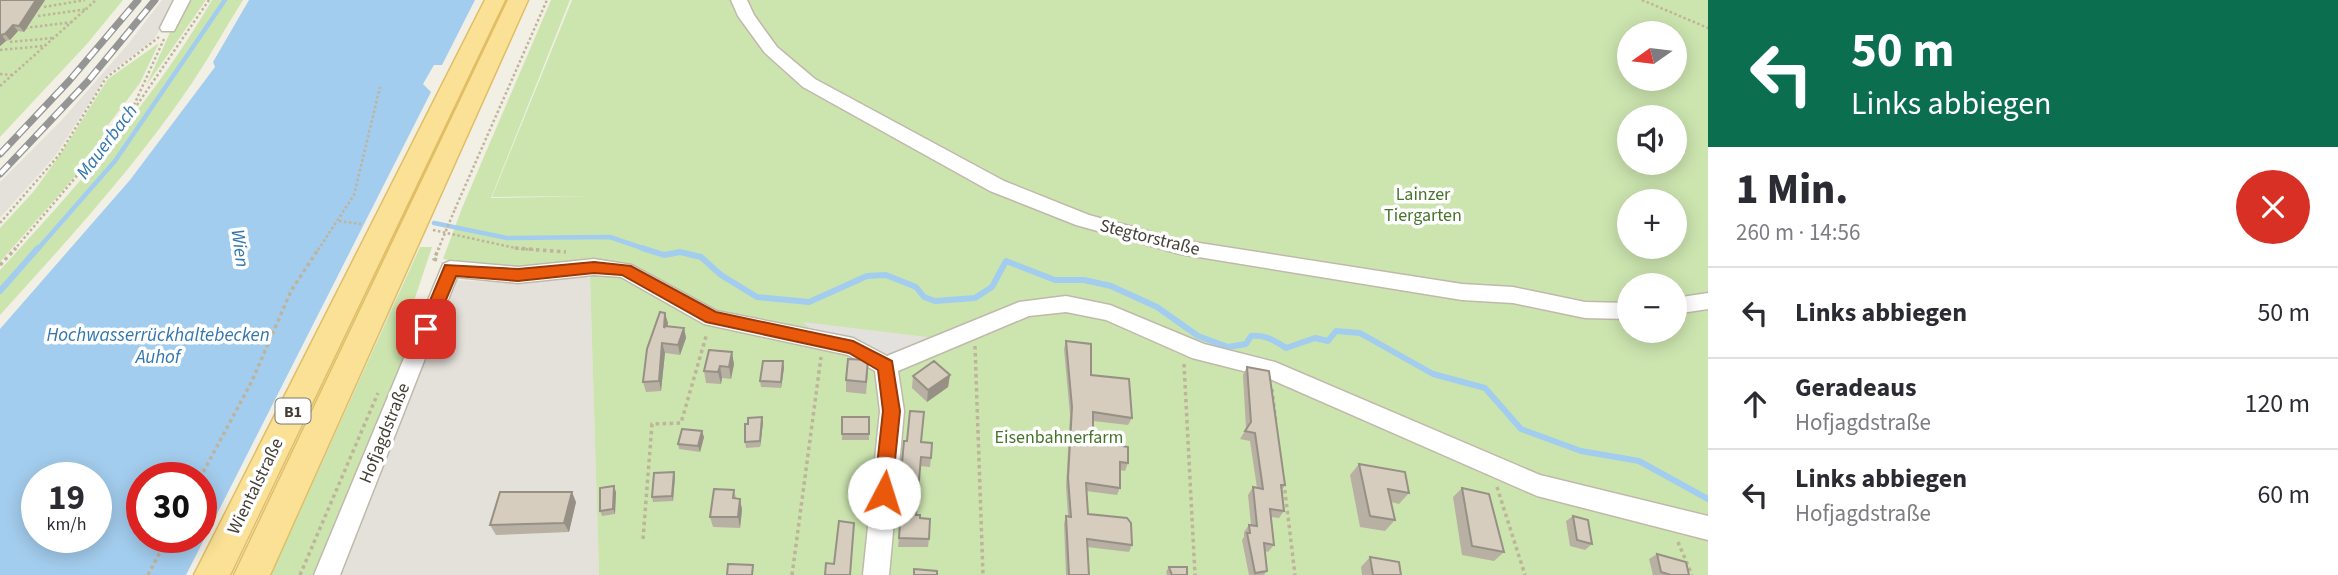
<!DOCTYPE html>
<html lang="de">
<head>
<meta charset="utf-8">
<style>
  body { margin:0; font-family:"Source Sans 3",sans-serif; background:#f2f2f3; color:#2b2b33; height:100vh; display:flex; flex-direction:column; font-size:26px; white-space:nowrap }
  * { box-sizing:border-box; margin:0 }
  p { font-size:23px; color:#7c7c81 }
  .icon { flex:none; width:38px; height:38px; fill:none; stroke:currentColor; stroke-width:2; stroke-linecap:round; stroke-linejoin:round }
  .map { position:relative; flex:1; overflow:hidden }
  .panel { display:flex; flex-direction:column; background:#fff; width:630px }
  .panel>* { flex:none }
  .banner { background:#0b6e4f; color:#fff; overflow:hidden }
  .needle { width:46px; rotate:256deg }
  .controls { position:absolute; left:1617px; top:21px; display:grid; gap:14px }
  .controls a { display:grid; place-items:center; width:70px; height:70px; border-radius:50%; background:#fff; box-shadow:0 4px 18px #0003; font-size:35px }
  .speed { position:absolute; left:21px; top:462px; display:flex; gap:14px; font-size:35px; font-weight:700; text-align:center }
  .speed>* { display:grid; place-content:center; width:91px; height:91px; border-radius:50%; background:#fff; box-shadow:0 4px 18px #0003; line-height:1 }
  .speed small { font-size:18px; font-weight:400 }
  .speed .limit { border:10px solid #d22; background:#fff; color:#111 }
  .pin { position:absolute; display:grid; place-items:center; width:60px; height:60px; color:#fff; margin:-30px; border-radius:14px; box-shadow:0 4px 10px #0006 }
  .me { position:absolute; width:77px; margin:-38px; rotate:5deg; stroke-linejoin:round; filter:drop-shadow(0 0 5px #0008) }
  .turn { display:flex; align-items:center; gap:24px; height:147px; padding:0 28px; font-size:32px }
  .turn .icon { width:91px; height:91px; stroke-width:2.5 }
  .turn b { display:block; font-size:49px; line-height:60px }
  .round { display:grid; place-items:center; flex:none; width:74px; height:74px; border-radius:37px; background:#f2f2f3 }
  .headline { display:flex; align-items:center; justify-content:space-between; height:119px; padding:0 28px }
  h1 { font-size:42px; font-weight:800; line-height:52px }
  ul { padding:0; list-style:none }
  li { display:flex; align-items:center; gap:21px; height:91px; padding:0 28px; border-top:2px solid #e1e1e2 }
  li div { flex:1 }
  li b { display:block; font-size:26px }
  li em { font-style:normal }
  main { display:flex; flex:1; min-height:0 }
  .map>svg:first-child { display:block }
</style>
</head>
<body>
<main>
<div class="map">
<svg width="1708" height="575" viewBox="0 0 1708 575">
  <rect width="100%" height="100%" fill="#f2efe5"/>
  <path fill="#e4e0da" d="M 162,0 L 179,0 L 154,39 L 106,76 L 56,155 L 0,218 L 0,182 L 62,120 L 129,43 Z
    M 577,275 L 590,278 L 599,575 L 334,575 L 454,280 L 526,284 Z"/>
  <path fill="#cce5af" fill-rule="evenodd" d="M 20,0 L 123,0 L 86,45 L 0,137 L 0,14 Z
    M 186,0 L 206,0 L 146,86 L 180,10 Z
    M 212,0 L 243,0 C 226,27 210,56 192,83 C 136,166 67,241 0,315 L 0,270 C 77,187 155,98 212,0 Z
    M 551,0 L 570,0 L 491,198 L 593,196 L 492,197 L 572,0 L 1708,0 L 1708,575 L 599,575 L 590,278 L 595,259 L 574,264 L 515,270 L 443,259 L 462,208 ZM 1629,33 L 1675,33 L 1675,79 L 1629,79 ZM 1629,117 L 1675,117 L 1675,163 L 1629,163 ZM 1629,201 L 1675,201 L 1675,247 L 1629,247 ZM 1629,285 L 1675,285 L 1675,331 L 1629,331 Z
    M 159,43 L 140,83 L 105,129 L 99,149 L 0,262 L 0,228 L 34,191 L 62,152 L 108,79 Z
    M 420,247 L 432,247 L 410,313 L 419,338 L 316,575 L 271,575 Z"/>
  <path fill="#e3e1dd" d="M 803,322 L 927,337 L 916,348 L 891,358 L 863,342 L 810,329 Z"/>
  <path fill="#a3cdee" fill-rule="evenodd" d="M 249,0 L 475,0 L 442,65 L 434,65 L 423,84 L 431,92 L 186,575 L 0,575 L 0,329 L 130,180 L 215,67 L 213,62 ZM 37,478 L 96,478 L 96,537 L 37,537 ZM 142,478 L 201,478 L 201,537 L 142,537 Z"/>
  <g fill="none" stroke-linecap="round" stroke-linejoin="round">
    <path stroke="#a3cdee" stroke-width="4.5" d="M 434,223 L 507,238 L 610,237 L 648,250
      M 37,250 L 115,161 L 225,0"/>
    <path stroke="#a3cdee" stroke-width="6" d="M 642,248 L 664,255 L 680,252 L 701,257 L 721,275 L 757,297 L 809,302 L 867,276 L 886,275 L 916,287 L 924,297 L 935,301 L 975,298 L 992,287 L 1006,261 L 1055,280 L 1084,280 L 1111,286 L 1157,307 L 1198,336 L 1228,347 L 1246,344 L 1251,336 C 1265,334 1275,341 1286,348 L 1315,338 L 1328,341 L 1336,331 L 1360,333 L 1433,374 L 1485,388 L 1521,429 L 1581,451 L 1639,461 L 1708,499
      M 0,291 L 38,248"/>
    <defs>
      <path id="minor" d="M 174,0 L 190,0 L 174,31 L 162,31 L 160,28 Z
        M 731,0 L 747,0 L 754,15 L 777,47 L 815,79 L 1004,181 L 1089,215 L 1180,240 L 1462,284 L 1513,287 L 1585,302 L 1629,303 L 1629,319 L 1585,318 L 1513,303 L 1462,300 L 1180,254 L 1076,225 L 990,191 L 803,87 L 765,53 L 738,16 Z
        M 594,259 L 632,265 L 717,311 L 853,338 L 887,356 L 1019,302 L 1066,296 L 1110,305 L 1204,344 L 1275,362 L 1540,475 L 1708,516 L 1708,540 L 1537,496 L 1263,376 L 1192,358 L 1106,320 L 1066,312 L 1029,316 L 898,371 L 904,411 L 889,575 L 863,575 L 880,411 L 875,371 L 848,355 L 704,324 L 621,277 L 594,275 L 518,283 L 457,277 L 340,575 L 314,575 L 443,264 L 450,261 L 518,267 Z
        M 1708,293 L 1708,309 L 1675,314 L 1675,298 Z"/>
      <path id="major" d="M 485,0 L 505,0 L 230,575 L 194,575 Z
        M 508,0 L 528,0 L 270,575 L 234,575 Z"/>
    </defs>
    <use href="#minor" stroke="#c0b9ab" stroke-width="3"/>
    <use href="#major" stroke="#e0be66" stroke-width="3"/>
    <path stroke="#bfb39a" stroke-width="2.5" stroke-dasharray="2.5 2.5" stroke-linecap="butt" d="M 1642,0 L 1708,28
      M 44,7 L 85,0
      M 38,16 L 88,9
      M 25,28 L 73,22
      M 10,42 L 53,38
      M 0,50 L 43,46
      M 0,74 L 12,75
      M 0,86 L 96,0
      M 134,105 L 164,39
      M 455,209 L 547,0
      M 339,221 L 361,224
      M 0,223 L 59,155 L 106,78 L 159,37
      M 433,230 L 520,249 L 541,250
      M 14,250 L 137,105 L 209,0
      M 318,250 L 354,195 L 380,87
      M 438,250 L 440,245"/>
    <path stroke="#bfb39a" stroke-width="3.5" stroke-dasharray="3.5 3.5" stroke-linecap="butt" d="M 515,248 L 566,252
      M 437,260 L 434,259 L 439,248
      M 0,265 L 16,248
      M 975,346 L 983,575
      M 1184,364 L 1195,575
      M 1272,389 L 1276,424
      M 200,478 L 252,381 L 291,291 L 319,248
      M 1284,483 L 1295,575
      M 1497,487 L 1525,575
      M 643,539 L 652,424 L 681,423 L 707,333
      M 1678,542 L 1692,575
      M 148,575 L 168,537
      M 300,575 L 378,393
      M 792,575 L 821,357"/>
    <use href="#minor" fill="#fff" fill-rule="evenodd"/>
    <use href="#major" fill="#fbe196" fill-rule="evenodd"/>
    <defs>
      <path id="rail" d="M 0,154 L 69,81 L 138,0
        M 0,174 L 88,81 L 155,0"/>
    </defs>
    <use href="#rail" stroke="#959595" stroke-width="7"/>
    <use href="#rail" stroke="#fff" stroke-width="4.5" stroke-dasharray="13" stroke-linecap="butt"/>
    <path stroke="#bfb39a" stroke-width="2.5" stroke-dasharray="2.5 2.5" stroke-linecap="butt" d="M 440,245 L 455,209"/>
  </g>
  <path fill="#b8b0a3" d="M 0,0 L 45,0 L 24,32 L 18,31 L 10,40 L 6,41 L 0,46 Z
    M 668,323 L 667,326 L 684,328 L 686,338 L 680,355 L 665,353 L 661,391 L 646,392 L 643,382 Z
    M 1066,341 L 1091,375 L 1132,418 L 1128,425 L 1093,421 L 1093,441 L 1128,463 L 1125,471 L 1120,470 L 1120,488 L 1117,495 L 1086,491 L 1088,514 L 1132,545 L 1129,552 L 1087,547 L 1089,575 L 1066,575 L 1064,524 L 1066,516 L 1068,516 L 1066,486 L 1070,415 L 1064,349 Z
    M 709,350 L 734,364 L 731,379 L 722,378 L 721,384 L 706,383 L 704,371 Z
    M 783,361 L 784,368 L 781,388 L 761,387 L 760,381 Z
    M 1247,367 L 1285,485 L 1282,490 L 1284,511 L 1279,518 L 1271,517 L 1274,545 L 1268,552 L 1265,551 L 1267,571 L 1264,575 L 1249,575 L 1242,540 L 1244,537 L 1244,532 L 1249,525 L 1251,525 L 1248,495 L 1253,487 L 1257,488 L 1250,441 L 1240,439 L 1246,429 L 1243,375 Z
    M 868,372 L 866,394 L 846,392 L 846,380 Z
    M 950,375 L 948,387 L 927,402 L 912,388 L 913,376 Z
    M 842,417 L 869,417 L 869,440 L 842,440 Z
    M 763,423 L 760,447 L 746,448 L 745,442 Z
    M 704,437 L 700,452 L 679,449 L 678,444 Z
    M 921,442 L 931,458 L 930,467 L 920,466 L 916,515 L 920,518 L 929,539 L 928,547 L 898,547 L 901,516 L 897,516 L 898,507 Z
    M 1359,464 L 1409,493 L 1399,504 L 1391,502 L 1395,520 L 1385,531 L 1360,527 L 1350,475 Z
    M 675,477 L 673,501 L 653,502 L 652,497 Z
    M 1462,488 L 1504,552 L 1494,561 L 1462,555 L 1453,497 Z
    M 734,490 L 736,498 L 740,499 L 742,510 L 740,528 L 713,527 L 710,517 Z
    M 616,492 L 615,514 L 602,516 L 600,511 Z
    M 576,502 L 569,532 L 496,535 L 490,525 Z
    M 1573,516 L 1592,544 L 1585,550 L 1570,546 L 1566,521 Z
    M 1657,554 L 1689,575 L 1653,575 L 1649,559 Z
    M 1370,557 L 1401,575 L 1362,575 L 1361,567 Z
    M 1169,567 L 1187,575 L 1167,575 L 1166,572 Z"/>
  <path fill="#969085" d="M 36,0 L 45,0 L 24,32 L 19,26 Z
    M 13,25 L 18,31 L 10,40 L 5,34 Z
    M 1,34 L 6,41 L 0,46 L 0,35 Z
    M 665,313 L 668,323 L 666,338 L 664,328 Z
    M 684,328 L 686,338 L 680,355 L 678,345 Z
    M 662,343 L 665,353 L 661,391 L 659,381 Z
    M 732,352 L 734,364 L 731,379 L 729,367 Z
    M 783,361 L 784,368 L 781,388 L 781,382 Z
    M 720,366 L 722,378 L 721,384 L 718,372 Z
    M 950,375 L 948,387 L 927,402 L 928,390 Z
    M 762,417 L 763,423 L 760,447 L 760,441 Z
    M 702,431 L 704,437 L 700,452 L 698,446 Z
    M 674,472 L 675,477 L 673,501 L 672,496 Z
    M 614,486 L 616,492 L 615,514 L 613,509 Z
    M 572,492 L 576,502 L 569,532 L 564,523 Z
    M 740,499 L 742,510 L 740,528 L 738,517 Z"/>
  <path fill="#d6cdbe" stroke="#969085" stroke-width="2" d="M 0,0 L 36,0 L 19,26 L 13,25 L 5,34 L 0,35 Z
    M 660,312 L 665,313 L 664,328 L 665,326 L 684,328 L 678,345 L 662,343 L 659,381 L 643,382 L 647,349 Z
    M 1066,341 L 1091,344 L 1091,375 L 1129,379 L 1132,418 L 1093,412 L 1093,441 L 1128,447 L 1128,463 L 1120,462 L 1120,488 L 1086,483 L 1088,514 L 1127,518 L 1131,523 L 1132,545 L 1087,539 L 1089,575 L 1069,575 L 1066,516 L 1071,517 L 1068,478 L 1072,407 Z
    M 709,350 L 732,352 L 729,367 L 720,366 L 718,372 L 704,371 Z
    M 848,359 L 868,360 L 866,382 L 846,380 Z
    M 763,361 L 783,361 L 781,382 L 760,381 Z
    M 934,361 L 950,375 L 928,390 L 913,376 Z
    M 1247,367 L 1269,371 L 1285,485 L 1281,485 L 1284,511 L 1270,509 L 1274,545 L 1264,543 L 1267,571 L 1255,573 L 1247,533 L 1250,533 L 1249,525 L 1257,526 L 1253,487 L 1263,489 L 1255,433 L 1245,431 L 1251,422 Z
    M 910,411 L 924,412 L 921,442 L 932,443 L 931,458 L 921,457 L 916,515 L 920,515 L 920,518 L 930,519 L 929,539 L 899,538 L 901,507 L 898,507 L 904,441 L 907,441 Z
    M 762,417 L 760,441 L 745,442 L 745,424 L 748,424 L 748,418 Z
    M 842,417 L 869,417 L 869,434 L 842,434 Z
    M 682,429 L 702,431 L 698,446 L 678,444 Z
    M 1359,464 L 1405,472 L 1409,493 L 1388,489 L 1395,520 L 1370,516 Z
    M 674,472 L 672,496 L 652,497 L 654,473 Z
    M 614,486 L 613,509 L 600,511 L 600,488 Z
    M 1462,488 L 1489,494 L 1504,552 L 1472,546 Z
    M 714,489 L 734,490 L 733,498 L 740,499 L 738,517 L 710,517 Z
    M 500,492 L 572,492 L 564,523 L 490,525 Z
    M 1573,516 L 1588,520 L 1592,544 L 1577,540 Z
    M 839,521 L 854,523 L 850,575 L 825,575 L 826,563 L 834,564 Z
    M 1657,554 L 1686,562 L 1689,575 L 1671,575 L 1661,572 Z
    M 1370,557 L 1399,562 L 1401,575 L 1373,575 Z
    M 728,564 L 753,565 L 752,575 L 727,575 Z
    M 1169,567 L 1187,567 L 1187,575 L 1172,575 Z
    M 914,569 L 937,571 L 937,575 L 914,575 Z"/>
  <path fill="#ea580c" stroke="#983908" stroke-width="2" d="M 594,262 L 631,266 L 716,312 L 853,341 L 892,361 L 900,411 L 891,499 L 884,501 L 877,499 L 874,493 L 883,411 L 878,370 L 849,353 L 706,322 L 622,275 L 594,273 L 518,281 L 456,276 L 432,333 L 420,333 L 418,329 L 445,265 L 518,269 Z"/>
  <g text-anchor="middle" stroke-width="7" stroke-linejoin="round" paint-order="stroke">
    <rect fill="#fff" stroke="#7c7972" stroke-width="2" x="275.5" y="398.5" width="35" height="25" rx="5"/>
    <g font-size="16" font-weight="bold" fill="#443f35">
      <text x="293" y="417">B1</text>
    </g>
    <g font-size="18" fill="#45742a" stroke="#fff">
      <text x="1423" y="200">Lainzer<tspan x="1423" dy="21">Tiergarten</tspan></text>
      <text x="1059" y="443">Eisenbahnerfarm</text>
    </g>
    <g font-size="18" fill="#443f35" stroke="#fff">
      <text transform="translate(1150 237) rotate(14)" y="6">Stegtorstraße</text>
      <text transform="translate(384 433) rotate(-68)" y="6">Hofjagdstraße</text>
      <text transform="translate(255 486) rotate(-64)" y="6">Wientalstraße</text>
    </g>
    <g font-size="19" font-style="italic" fill="#3276ad" stroke="#fff">
      <text transform="translate(106 141) rotate(-53)" y="7">Mauerbach</text>
      <text transform="translate(241 248) rotate(82)" y="7">Wien</text>
      <text x="158" y="341">Hochwasserrückhaltebecken<tspan x="158" dy="22">Auhof</tspan></text>
    </g>
  </g>
</svg>
<div class="controls">
<a><svg class="needle" viewBox="-14 -14 28 28"><path d="M0-13l5 13h-10z" fill="#e53935"/><path d="M0 13l5-13h-10z" fill="#7c7c81"/></svg></a>
<a><svg class="icon" aria-label="sound" viewBox="0 0 24 24"><path d="M4 9h4l5-4v14l-5-4H4zM17 9q2 3 0 6"/></svg></a>
<a>+</a>
<a>−</a>
</div>
<div class="speed"><div>19<small>km/h</small></div><div class="limit">30</div></div>
<div class="pin" style="left:426px;top:329px;background:#d93025"><svg class="icon" aria-label="arrive" viewBox="0 0 24 24"><path d="M6 21V4h12l-3 4 3 4H6"/></svg></div>
<svg class="me" style="left:884px;top:493px" viewBox="-20 -20 40 40"><circle r="19" fill="#fff"/><path d="M0-13L10 11 0 6-10 11z" fill="#ea580c"/></svg>
</div>
<section class="panel">
<div class="banner">
<div class="turn"><svg class="icon" aria-label="left" viewBox="0 0 24 24"><path d="M17 20v-9H6M10 6l-5 5 5 5"/></svg><div><b>50 m</b>Links abbiegen</div></div>
</div>
<div class="headline"><div><h1>1 Min.</h1><p>260 m · 14:56</p></div><a class="round" style="background:#d93025;color:#fff"><svg class="icon" aria-label="close" viewBox="0 0 24 24"><path d="M6 6l12 12M18 6L6 18"/></svg></a></div>
<ul>
<li><svg class="icon" aria-label="left" viewBox="0 0 24 24"><path d="M17 20v-9H6M10 6l-5 5 5 5"/></svg><div><b>Links abbiegen</b></div><em>50 m</em></li>
<li><svg class="icon" aria-label="ahead" viewBox="0 0 24 24"><path d="M12 20V5M6 11l6-6 6 6"/></svg><div><b>Geradeaus</b><p>Hofjagdstraße</p></div><em>120 m</em></li>
<li><svg class="icon" aria-label="left" viewBox="0 0 24 24"><path d="M17 20v-9H6M10 6l-5 5 5 5"/></svg><div><b>Links abbiegen</b><p>Hofjagdstraße</p></div><em>60 m</em></li>
</ul>
</section>
</main>
</body>
</html>
